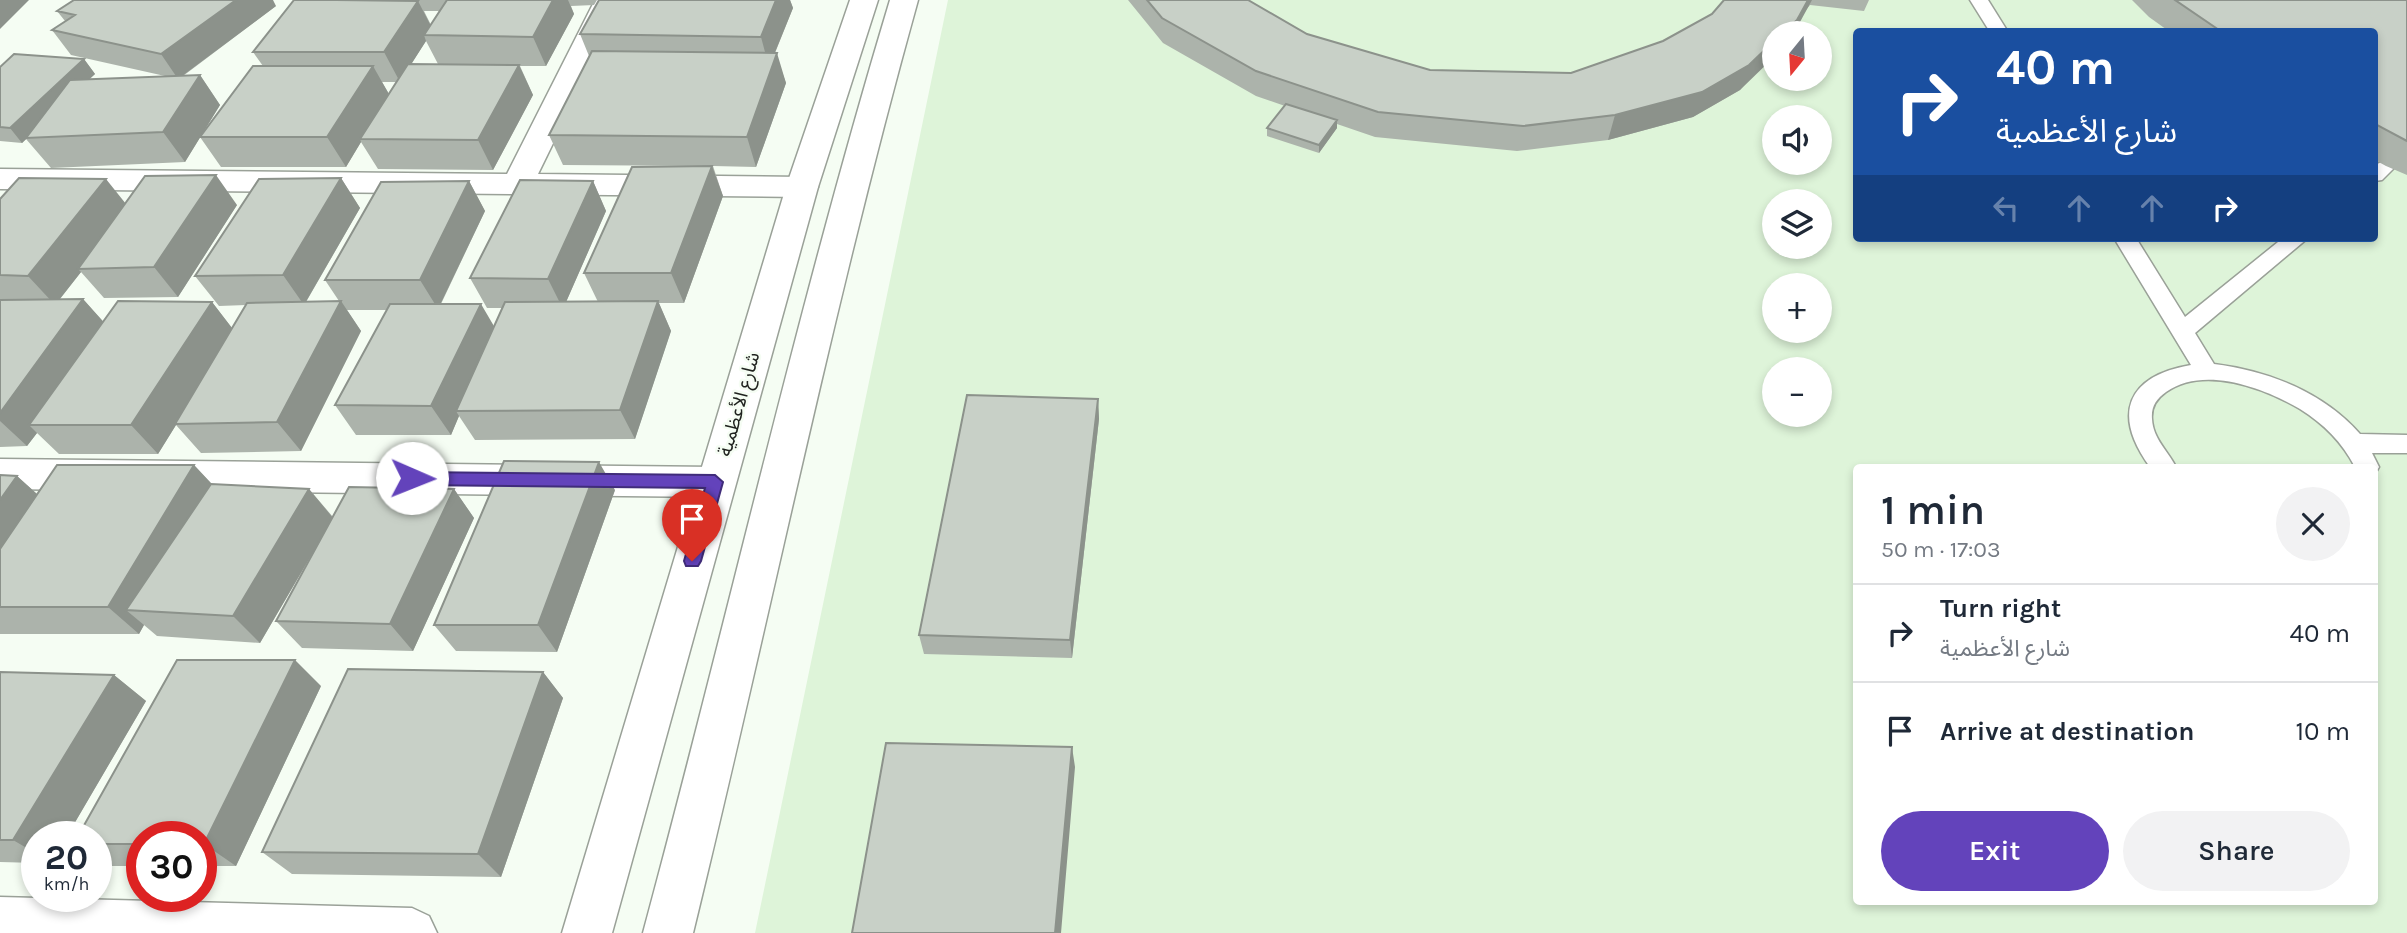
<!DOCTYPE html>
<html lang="en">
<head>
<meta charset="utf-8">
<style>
  body { margin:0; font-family:Karla,"Noto Sans Arabic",sans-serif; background:#f2f2f3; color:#1f2937; height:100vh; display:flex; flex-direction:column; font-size:26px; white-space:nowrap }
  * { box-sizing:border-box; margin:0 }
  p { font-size:23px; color:#747a83 }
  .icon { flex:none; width:38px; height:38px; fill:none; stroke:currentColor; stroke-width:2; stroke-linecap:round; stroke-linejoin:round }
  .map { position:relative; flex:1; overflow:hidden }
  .side { position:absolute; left:1853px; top:464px; width:525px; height:441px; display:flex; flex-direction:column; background:#fff; border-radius:7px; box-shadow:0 4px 10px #0003 }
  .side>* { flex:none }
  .guide { position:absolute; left:1853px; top:28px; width:525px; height:214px; border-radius:7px; box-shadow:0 4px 10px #0003; background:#1a4fa0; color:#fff; overflow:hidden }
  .needle { width:46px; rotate:198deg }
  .controls { position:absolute; left:1762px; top:21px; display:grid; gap:14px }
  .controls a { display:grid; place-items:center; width:70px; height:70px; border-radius:50%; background:#fff; box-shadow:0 4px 10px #0003; font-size:35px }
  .speed { position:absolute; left:21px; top:821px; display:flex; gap:14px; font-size:35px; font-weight:700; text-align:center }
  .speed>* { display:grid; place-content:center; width:91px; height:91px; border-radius:50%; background:#fff; box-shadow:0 4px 10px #0003; line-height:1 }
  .speed small { font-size:18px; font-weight:400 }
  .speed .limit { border:10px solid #d22; background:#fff; color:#111 }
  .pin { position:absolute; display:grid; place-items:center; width:60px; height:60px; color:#fff; margin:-72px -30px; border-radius:50% 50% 50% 0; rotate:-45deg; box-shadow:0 0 7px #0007 }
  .pin .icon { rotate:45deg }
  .me { position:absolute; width:77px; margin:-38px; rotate:91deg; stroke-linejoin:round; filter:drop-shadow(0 0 5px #0008) }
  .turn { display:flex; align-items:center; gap:24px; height:147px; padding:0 28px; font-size:32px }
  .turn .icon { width:91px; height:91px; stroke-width:2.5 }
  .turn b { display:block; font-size:49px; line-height:60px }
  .lanes { display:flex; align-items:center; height:66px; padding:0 28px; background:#0003; justify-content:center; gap:35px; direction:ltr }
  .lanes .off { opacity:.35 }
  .round { display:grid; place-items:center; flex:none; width:74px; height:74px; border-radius:37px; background:#f2f2f3 }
  .head { display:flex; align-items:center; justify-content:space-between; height:119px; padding:0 28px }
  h1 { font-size:42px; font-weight:600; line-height:52px }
  .button { display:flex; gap:14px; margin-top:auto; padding:14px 28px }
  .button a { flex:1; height:80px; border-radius:42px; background:#6343bb; color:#fff; font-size:28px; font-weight:600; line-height:80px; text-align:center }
  .button a+a { background:#f2f2f3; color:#1f2937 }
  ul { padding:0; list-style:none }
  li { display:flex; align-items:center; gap:21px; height:98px; padding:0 28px; border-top:2px solid #e0e1e3 }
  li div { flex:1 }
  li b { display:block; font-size:26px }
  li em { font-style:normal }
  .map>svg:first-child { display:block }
</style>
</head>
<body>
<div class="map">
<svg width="2407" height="933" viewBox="0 0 2407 933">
  <rect width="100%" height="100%" fill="#f5fdf3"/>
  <path fill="#def4d9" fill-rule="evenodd" d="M 948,0 L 2407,0 L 2407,933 L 755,933 ZM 1857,32 L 2375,32 L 2375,238 L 1857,238 ZM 1774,33 L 1820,33 L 1820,79 L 1774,79 ZM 1774,117 L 1820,117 L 1820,163 L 1774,163 ZM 1774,201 L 1820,201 L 1820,247 L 1774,247 ZM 1774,285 L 1820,285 L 1820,331 L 1774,331 ZM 1774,369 L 1820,369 L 1820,415 L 1774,415 ZM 1857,467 L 2375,467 L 2375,901 L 1857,901 Z"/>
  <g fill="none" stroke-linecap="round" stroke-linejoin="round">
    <defs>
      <path id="lane" d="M 1970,0 L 1988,0 L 2008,32 L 1990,32 Z
        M 2386,160 L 2393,161 L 2396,166 L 2382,180 L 2375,181 L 2375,165 Z
        M 2114,238 L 2136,238 L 2185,317 L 2283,238 L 2308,238 L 2195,333 L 2214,364 C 2269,371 2323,392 2360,434 L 2407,435 L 2407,453 L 2372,453 L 2379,467 L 2375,474 L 2375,467 L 2355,467 C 2342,442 2324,424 2300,409 C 2264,388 2204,365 2166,392 C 2156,399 2151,407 2152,419 C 2153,439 2168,451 2176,467 L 2150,467 C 2112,415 2126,376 2191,365 Z"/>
      <path id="street" d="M 595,0 L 623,0 L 538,174 L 802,177 L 813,180 L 818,187 L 813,194 L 802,197 L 0,189 L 0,169 L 507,174 Z
        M 0,459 L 715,467 L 729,471 L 734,482 L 729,493 L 715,497 L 0,489 Z
        M 0,897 L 412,908 L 429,916 L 437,933 L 0,933 Z"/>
      <path id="secondary" d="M 850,0 L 878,0 L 818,187 L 612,933 L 562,933 L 786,187 Z
        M 890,0 L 918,0 C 832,308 769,622 693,933 L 643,933 C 727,622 797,308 890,0 Z"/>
    </defs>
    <use href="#lane" stroke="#9aa198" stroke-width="3"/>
    <use href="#street" stroke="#9aa198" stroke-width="3"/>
    <use href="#secondary" stroke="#9aa198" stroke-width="3"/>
    <use href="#lane" fill="#fff" fill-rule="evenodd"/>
    <use href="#street" fill="#fff" fill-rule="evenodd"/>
    <use href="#secondary" fill="#fff" fill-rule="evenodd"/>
  </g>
  <path fill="#acb3ab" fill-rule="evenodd" d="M 294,0 L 597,0 L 594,5 L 571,6 L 574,14 L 546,66 L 520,66 L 533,95 L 493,170 L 378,169 L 361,142 L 346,167 L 221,167 L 200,137 L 263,66 L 253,52 ZM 424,11 L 439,11 L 431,25 ZM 426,41 L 438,64 L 411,64 ZM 382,82 L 397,82 L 389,94 Z
    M 599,0 L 790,0 L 793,8 L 775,53 L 786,83 L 756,167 L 713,166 L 723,196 L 684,303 L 659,303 L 671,331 L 635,439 L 475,440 L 459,416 L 451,435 L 356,435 L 335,405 L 387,310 L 347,310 L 361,331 L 301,451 L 201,453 L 176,425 L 158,454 L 59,454 L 37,433 L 27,446 L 0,447 L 0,199 L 125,203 L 237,205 L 178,297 L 104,298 L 81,272 L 60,299 L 83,299 L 103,322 L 212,302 L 232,328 L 246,305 L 219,306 L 195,276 L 341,178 L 360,208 L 306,302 L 339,301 L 325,280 L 469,181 L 485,211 L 441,304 L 494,327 L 502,308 L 487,308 L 470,278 L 593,181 L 606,211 L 566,302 L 598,302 L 584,273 L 706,166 L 563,165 L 549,135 L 589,56 L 580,34 Z
    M 1128,0 L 1248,0 L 1307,34 L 1430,70 L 1571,73 L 1663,41 L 1712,14 L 1724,0 L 1869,0 L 1864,11 L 1810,5 L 1740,90 L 1693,117 L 1608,140 L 1517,151 L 1375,137 L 1337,124 L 1337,128 L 1319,153 L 1267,136 L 1267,128 L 1285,106 L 1256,96 L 1163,43 Z
    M 2132,0 L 2407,0 L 2407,175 L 2386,166 L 2375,160 L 2375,32 L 2170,32 L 2149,17 Z
    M 276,6 L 183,76 L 200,75 L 220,105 L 185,162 L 51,168 L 26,139 L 22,143 L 0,141 L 0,67 L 84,59 L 95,74 L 88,80 L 165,76 L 71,55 L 52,30 L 65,21 L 57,11 Z
    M 1098,399 L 1099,419 L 1072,658 L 924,654 L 919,635 Z
    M 194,465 L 212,484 L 309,489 L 333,517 L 454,489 L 474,518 L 413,651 L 302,648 L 276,621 L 318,544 L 260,643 L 157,636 L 144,625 L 139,634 L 0,634 L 0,475 L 17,476 L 37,494 Z
    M 615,490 L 557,652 L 456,651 L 434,625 Z
    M 0,672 L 114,675 L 146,701 L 67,836 L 37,836 L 37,863 L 0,862 Z
    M 543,672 L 563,698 L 501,877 L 292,874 L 262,852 Z
    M 321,686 L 236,866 L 201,866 L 201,836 L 142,836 L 142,866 L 111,866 L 96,857 L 96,836 Z"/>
  <path fill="#8c928b" d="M 0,0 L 29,0 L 0,29 Z
    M 236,0 L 273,0 L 276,6 L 178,79 L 161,54 Z
    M 553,0 L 568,0 L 574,14 L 546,66 L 533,37 Z
    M 776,0 L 790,0 L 793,8 L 769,67 L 761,37 Z
    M 1808,0 L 1812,0 L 1794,33 L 1783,33 Z
    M 418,1 L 433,30 L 424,35 L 426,41 L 400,82 L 384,52 Z
    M 1774,41 L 1774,57 L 1740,90 L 1693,117 L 1608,140 L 1615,115 Z
    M 777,53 L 786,83 L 756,167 L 747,137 Z
    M 84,59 L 95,74 L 22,143 L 10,128 Z
    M 519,65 L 533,95 L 493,170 L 478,140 Z
    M 373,66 L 390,96 L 360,139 L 361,142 L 346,167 L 327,137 Z
    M 200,75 L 220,105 L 185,162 L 163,132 Z
    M 1337,120 L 1337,128 L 1319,153 L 1319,145 Z
    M 712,166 L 723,196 L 684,303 L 671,273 Z
    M 216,175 L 237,205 L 178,297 L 154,267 Z
    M 341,178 L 360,208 L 304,305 L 283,275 Z
    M 106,179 L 130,209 L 78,269 L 81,272 L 55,305 L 28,276 Z
    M 469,181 L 485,211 L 438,309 L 420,280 Z
    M 593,181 L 606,211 L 563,309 L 548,279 Z
    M 83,299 L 110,329 L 29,425 L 37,433 L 27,446 L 0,421 L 0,413 Z
    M 341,301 L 361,331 L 301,451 L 277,422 Z
    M 658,301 L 671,331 L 635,439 L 620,410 Z
    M 212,302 L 235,332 L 175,424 L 176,425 L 158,454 L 131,425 Z
    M 481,304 L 498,333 L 456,411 L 459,416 L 451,435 L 431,406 Z
    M 1098,399 L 1099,419 L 1072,658 L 1070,640 Z
    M 599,462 L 615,490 L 557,652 L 538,625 Z
    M 194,465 L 220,493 L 126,610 L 144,625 L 139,634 L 108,607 Z
    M 17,476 L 48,504 L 0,575 L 0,500 Z
    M 309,489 L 333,518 L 260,643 L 233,616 Z
    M 454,489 L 474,518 L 413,651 L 390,624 Z
    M 295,660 L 321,686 L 236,866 L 204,844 Z
    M 543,672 L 563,698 L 501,877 L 478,854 Z
    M 114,675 L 146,701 L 67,836 L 37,836 L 37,854 L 13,840 Z
    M 1072,747 L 1075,767 L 1061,933 L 1055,933 Z"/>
  <path fill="#c8d0c7" stroke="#8c928b" stroke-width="2" d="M 74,0 L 236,0 L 161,54 L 52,30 L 75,15 L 57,11 Z
    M 294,0 L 336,0 L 418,1 L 384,52 L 253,52 Z
    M 447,0 L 553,0 L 533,37 L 424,35 Z
    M 599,0 L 776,0 L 761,37 L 580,34 Z
    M 1147,0 L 1248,0 L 1307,34 L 1430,70 L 1571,73 L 1663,41 L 1712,14 L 1724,0 L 1808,0 L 1797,20 L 1783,33 L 1774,33 L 1774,41 L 1749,65 L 1702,92 L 1615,115 L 1523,126 L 1378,112 L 1256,71 L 1162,18 Z
    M 2175,0 L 2407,0 L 2407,141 L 2375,124 L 2375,32 L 2222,32 Z
    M 592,51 L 777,53 L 747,137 L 549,135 Z
    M 14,54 L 84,59 L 10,128 L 0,127 L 0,67 Z
    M 408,64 L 519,65 L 478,140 L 360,139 Z
    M 253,66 L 373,66 L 327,137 L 200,137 Z
    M 200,75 L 163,132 L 26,138 L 70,80 Z
    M 1286,104 L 1337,120 L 1319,145 L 1267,128 Z
    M 712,166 L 671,273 L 584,273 L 632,167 Z
    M 216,175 L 154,267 L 78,269 L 145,176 Z
    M 19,178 L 106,179 L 28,276 L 0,275 L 0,199 Z
    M 341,178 L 283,275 L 195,276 L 259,179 Z
    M 520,180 L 593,181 L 548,279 L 470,278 Z
    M 469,181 L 420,280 L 325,280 L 381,182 Z
    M 83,299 L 0,413 L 0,300 Z
    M 118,301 L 212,302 L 131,425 L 29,425 Z
    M 341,301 L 277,422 L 175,424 L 247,303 Z
    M 658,301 L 620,410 L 456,411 L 505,302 Z
    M 390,304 L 481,304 L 431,406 L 335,405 Z
    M 967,395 L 1098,399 L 1070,640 L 919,635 Z
    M 504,461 L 599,462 L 538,625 L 434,625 Z
    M 57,465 L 194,465 L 108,607 L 0,607 L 0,549 Z
    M 0,475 L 17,476 L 0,500 Z
    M 211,484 L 309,489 L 233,616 L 126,610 Z
    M 349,487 L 454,489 L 390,624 L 276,621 Z
    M 177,660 L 295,660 L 204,844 L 201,844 L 201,836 L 142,836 L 142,844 L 96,844 L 96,836 L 78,836 Z
    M 348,669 L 543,672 L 478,854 L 262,852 Z
    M 0,672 L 114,675 L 13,840 L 0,840 Z
    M 886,743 L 1072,747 L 1055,933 L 852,933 Z"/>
  <path fill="#6343bb" stroke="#402c7a" stroke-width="2" d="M 412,472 L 715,475 L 723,482 L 701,561 L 698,566 L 686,566 L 684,561 L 705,488 L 412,485 L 404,478 Z"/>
  <g text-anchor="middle" stroke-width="5" stroke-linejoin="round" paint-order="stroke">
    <g font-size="19" fill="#20231f" stroke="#f5fdf3">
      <text transform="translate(738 404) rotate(-74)" y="7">شارع الأعظمية</text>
    </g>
  </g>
</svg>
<div class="controls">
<a><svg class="needle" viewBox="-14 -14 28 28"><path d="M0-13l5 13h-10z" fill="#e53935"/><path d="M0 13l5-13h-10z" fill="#747a83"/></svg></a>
<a><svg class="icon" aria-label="sound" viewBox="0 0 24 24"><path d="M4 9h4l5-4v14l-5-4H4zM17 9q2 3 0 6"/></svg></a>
<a><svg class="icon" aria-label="layers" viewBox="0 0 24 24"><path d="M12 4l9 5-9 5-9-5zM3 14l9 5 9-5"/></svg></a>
<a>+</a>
<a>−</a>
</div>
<div class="speed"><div>20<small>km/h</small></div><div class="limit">30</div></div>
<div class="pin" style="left:692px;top:561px;background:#d93025"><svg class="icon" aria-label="arrive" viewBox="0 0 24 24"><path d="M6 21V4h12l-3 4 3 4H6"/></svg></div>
<svg class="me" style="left:412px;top:478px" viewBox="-20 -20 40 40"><circle r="19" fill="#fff"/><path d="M0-13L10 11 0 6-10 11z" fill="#6343bb"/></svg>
<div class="guide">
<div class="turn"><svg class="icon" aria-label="right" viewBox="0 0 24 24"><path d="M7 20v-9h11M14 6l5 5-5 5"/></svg><div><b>40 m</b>شارع الأعظمية</div></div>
<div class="lanes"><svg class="icon off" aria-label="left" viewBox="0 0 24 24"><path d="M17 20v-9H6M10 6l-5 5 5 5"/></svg><svg class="icon off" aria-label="ahead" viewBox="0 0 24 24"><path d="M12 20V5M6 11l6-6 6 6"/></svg><svg class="icon off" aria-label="ahead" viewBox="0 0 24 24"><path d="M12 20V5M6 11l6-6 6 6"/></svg><svg class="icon" aria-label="right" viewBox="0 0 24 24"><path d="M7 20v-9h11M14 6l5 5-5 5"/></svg></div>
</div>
<section class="side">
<div class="head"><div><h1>1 min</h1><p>50 m · 17:03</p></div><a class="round"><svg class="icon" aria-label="close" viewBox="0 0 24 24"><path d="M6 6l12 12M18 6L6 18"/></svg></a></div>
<ul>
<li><svg class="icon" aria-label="right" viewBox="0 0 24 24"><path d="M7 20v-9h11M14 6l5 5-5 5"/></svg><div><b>Turn right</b><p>شارع الأعظمية</p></div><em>40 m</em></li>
<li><svg class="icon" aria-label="arrive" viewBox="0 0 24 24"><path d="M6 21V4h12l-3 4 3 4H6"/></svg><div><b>Arrive at destination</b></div><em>10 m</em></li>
</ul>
<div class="button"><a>Exit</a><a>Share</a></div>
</section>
</div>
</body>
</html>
